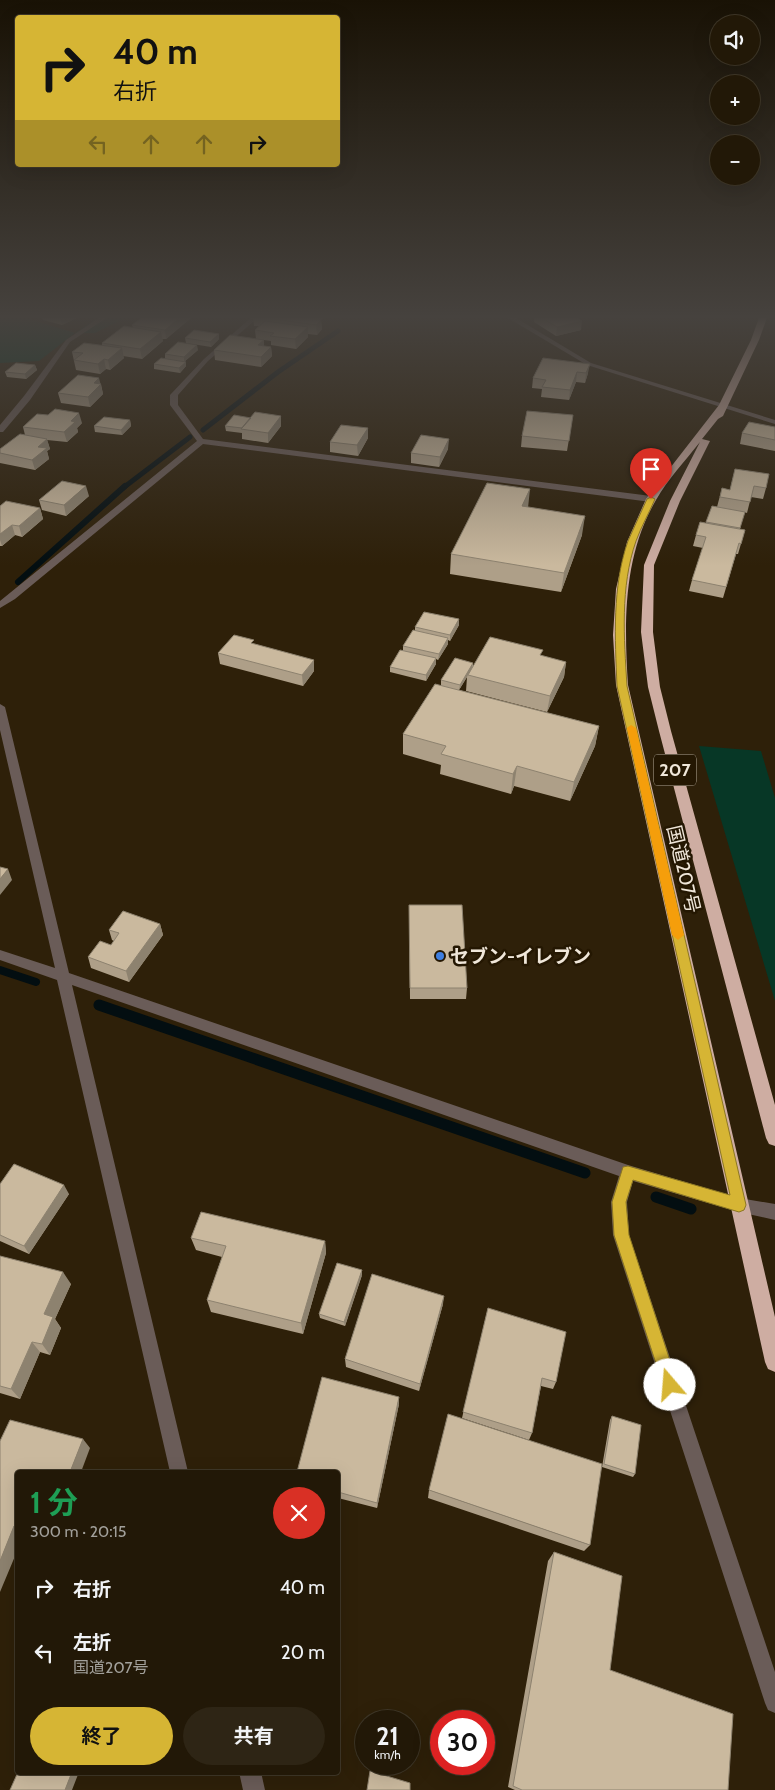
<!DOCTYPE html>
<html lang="ja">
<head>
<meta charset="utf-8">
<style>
  body { margin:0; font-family:Cabin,"Noto Sans JP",sans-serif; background:#2e2515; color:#f1f3f6; height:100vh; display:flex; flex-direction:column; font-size:19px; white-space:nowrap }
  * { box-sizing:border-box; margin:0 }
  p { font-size:16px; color:#a2a09b }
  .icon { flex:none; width:28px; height:28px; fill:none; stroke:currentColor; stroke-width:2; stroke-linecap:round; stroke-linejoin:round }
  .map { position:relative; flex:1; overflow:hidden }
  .drawer { position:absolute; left:15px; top:1470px; width:325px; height:305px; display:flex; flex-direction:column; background:#221807; border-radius:5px; box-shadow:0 5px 20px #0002,0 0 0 1px #3f3728 }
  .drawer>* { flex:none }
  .hud { position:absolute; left:15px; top:15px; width:325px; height:152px; border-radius:5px; box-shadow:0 5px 20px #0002,0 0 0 1px #3f3728; background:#d6b534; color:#111; overflow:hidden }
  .controls { position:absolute; left:710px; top:15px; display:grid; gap:10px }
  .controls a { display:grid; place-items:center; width:50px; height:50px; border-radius:50%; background:#221807; box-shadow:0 5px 20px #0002,0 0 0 1px #3f3728; font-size:25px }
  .speed { position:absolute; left:355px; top:1710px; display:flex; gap:10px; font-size:25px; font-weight:700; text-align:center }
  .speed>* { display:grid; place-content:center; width:65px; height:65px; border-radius:50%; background:#221807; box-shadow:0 5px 20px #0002,0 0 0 1px #3f3728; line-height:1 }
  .speed small { font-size:12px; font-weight:400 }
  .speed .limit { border:8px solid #d22; background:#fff; color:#111 }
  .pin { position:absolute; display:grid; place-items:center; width:42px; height:42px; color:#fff; margin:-51px -21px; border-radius:50% 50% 50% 0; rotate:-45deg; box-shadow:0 0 5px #0007 }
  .pin .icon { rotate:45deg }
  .me { position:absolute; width:55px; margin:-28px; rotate:342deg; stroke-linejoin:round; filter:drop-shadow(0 0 4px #0008) }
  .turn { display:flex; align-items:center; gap:18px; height:105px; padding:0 15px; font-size:22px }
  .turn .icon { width:65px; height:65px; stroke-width:2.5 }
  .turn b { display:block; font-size:35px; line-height:42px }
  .lanes { display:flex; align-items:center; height:48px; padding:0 15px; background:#0003; justify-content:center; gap:25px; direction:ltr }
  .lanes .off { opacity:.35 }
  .round { display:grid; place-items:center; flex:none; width:52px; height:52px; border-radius:26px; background:#2e2515 }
  .summary { display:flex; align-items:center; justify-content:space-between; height:85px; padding:0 15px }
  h1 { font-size:30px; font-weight:700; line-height:38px; color:#1e9e55 }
  .action { display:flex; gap:10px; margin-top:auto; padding:10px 15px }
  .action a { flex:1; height:58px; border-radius:30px; background:#d6b534; color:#111; font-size:20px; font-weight:700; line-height:58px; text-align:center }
  .action a+a { background:#2e2515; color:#f1f3f6 }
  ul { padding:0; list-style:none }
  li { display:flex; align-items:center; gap:15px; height:65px; padding:0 15px }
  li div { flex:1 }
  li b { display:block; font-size:19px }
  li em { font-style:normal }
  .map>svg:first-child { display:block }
</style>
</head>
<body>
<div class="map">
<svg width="775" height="1790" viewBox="0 0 775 1790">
  <rect width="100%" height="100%" fill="#2e2009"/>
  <path fill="#073726" d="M 0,315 L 35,315 L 29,319 L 75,333 L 102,315 L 131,315 L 95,333 L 75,333 L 39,361 L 0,363 Z
    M 699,746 L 761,751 L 775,798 L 775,1001 Z"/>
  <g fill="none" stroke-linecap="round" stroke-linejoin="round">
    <path stroke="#030e11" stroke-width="5" d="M 203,430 L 278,372 L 338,331
      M 123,488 L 190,437"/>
    <path stroke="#030e11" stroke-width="6" d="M 18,582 L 125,486"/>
    <path stroke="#030e11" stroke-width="8" d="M 0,970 L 36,982"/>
    <path stroke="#030e11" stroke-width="11" d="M 99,1005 L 585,1173
      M 656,1197 L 691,1209"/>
    <path fill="#6a5c58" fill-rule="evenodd" d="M 103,315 L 111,315 L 70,342 L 30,400 L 3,432 L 0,432 L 0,425 L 24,396 L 66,340 Z
      M 254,315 L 261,315 L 208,361 L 178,395 L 178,405 L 203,439 L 651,496 L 655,499 L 651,502 L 203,444 L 15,599 L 0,608 L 0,601 L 197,441 L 170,405 L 170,395 L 204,359 Z
      M 503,315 L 511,315 L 591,363 L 775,420 L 775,424 L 587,365 Z
      M 0,704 L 5,707 L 69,973 L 628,1165 L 739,1198 L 775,1204 L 775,1220 L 739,1212 L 633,1181 L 627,1202 L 629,1235 L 775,1672 L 775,1713 L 768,1710 L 765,1703 L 613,1235 L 611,1202 L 619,1176 L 72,985 L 188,1472 L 170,1472 L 57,980 L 0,960 L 0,950 L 55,968 L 0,730 Z
      M 239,1772 L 261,1772 L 265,1790 L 243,1790 Z"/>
    <path fill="#ceada2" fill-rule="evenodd" d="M 760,315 L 768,315 L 759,340 L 723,416 L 718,419 L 702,439 L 710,441 L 680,501 L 654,565 L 653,632 L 660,687 L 671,731 L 775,1105 L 775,1146 L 769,1144 L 766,1138 L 659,731 L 648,687 L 641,632 L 644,565 L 670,501 L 700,442 C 685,461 668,479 656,500 C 623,556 624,623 628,685 L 775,1317 L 775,1372 L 768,1369 L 765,1362 L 616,685 L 613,635 L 616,589 L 627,542 L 646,499 L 719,405 L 751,340 Z"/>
  </g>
  <path fill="#ae9f88" d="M 42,315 L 83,315 L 62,325 L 43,320 Z
    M 255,315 L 326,315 L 321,320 L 322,329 L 317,335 L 308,334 L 308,337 L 296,349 L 271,345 L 271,341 L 264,340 L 264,346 L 271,347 L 272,356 L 261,367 L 215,360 L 214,350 L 256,339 L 255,330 L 259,326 L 254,326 L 253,316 Z
    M 534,315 L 578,315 L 578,318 L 581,330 L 556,336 L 534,322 Z
    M 191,318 L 166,339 L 162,339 L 163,341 L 142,359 L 123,356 L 124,358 L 110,370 L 106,369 L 100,374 L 76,370 L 72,352 L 102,345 L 102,343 L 133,328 L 132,325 Z
    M 185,338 L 219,339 L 211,347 L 186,343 Z
    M 198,350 L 185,361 L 186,366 L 180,373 L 154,369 L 154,364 L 165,358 L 165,354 Z
    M 543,358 L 588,373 L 585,383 L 576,382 L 569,400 L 541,397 L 542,389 L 532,388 L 533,378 Z
    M 35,365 L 37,370 L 26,379 L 7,377 L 5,372 Z
    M 101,384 L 103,394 L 90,407 L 61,403 L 58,393 Z
    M 573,415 L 567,451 L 521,447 L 522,436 Z
    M 281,416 L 281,426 L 268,443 L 242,439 L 242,433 L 226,431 L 225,426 L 251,418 Z
    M 130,420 L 131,426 L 122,435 L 95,432 L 94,426 Z
    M 82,423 L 77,428 L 78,432 L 67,442 L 47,440 L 50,449 L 47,451 L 49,459 L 35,470 L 0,463 L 0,449 L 25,435 L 23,427 Z
    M 775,427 L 775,451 L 740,444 L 742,433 Z
    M 368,428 L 368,438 L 358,456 L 330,452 L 330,442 Z
    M 448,449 L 439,467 L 411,463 L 411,453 Z
    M 735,469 L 766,488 L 763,499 L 751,497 L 747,513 L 744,512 L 740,529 L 745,530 L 738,554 L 736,554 L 723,598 L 689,591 L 692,580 L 703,548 L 693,546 L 696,535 L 706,523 L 712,506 L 717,507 L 722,488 L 730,490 Z
    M 89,496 L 66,516 L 42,510 L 39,500 Z
    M 0,506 L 40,508 L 43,519 L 22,537 L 15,535 L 2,546 L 0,546 Z
    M 528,507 L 582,535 L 561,592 L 450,574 L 451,554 Z
    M 459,625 L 450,641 L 448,640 L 448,644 L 438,660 L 436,659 L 436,664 L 426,681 L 390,672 L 390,667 L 403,651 L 403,646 L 415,631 L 415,627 Z
    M 218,653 L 314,660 L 314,671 L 303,686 L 220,664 Z
    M 542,656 L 566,662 L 564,677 L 547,712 L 466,691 L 467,677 L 459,690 L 599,726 L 595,746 L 570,801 L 514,786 L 511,794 L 440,774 L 441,765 L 403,754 L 403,734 L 441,685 L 441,680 L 473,663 L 473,667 Z
    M 409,905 L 467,988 L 466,999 L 410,999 Z
    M 160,924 L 163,935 L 129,982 L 91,968 L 88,957 L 111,945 L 114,941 L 112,940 L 109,930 Z
    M 0,1184 L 69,1194 L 29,1254 L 0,1241 Z
    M 191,1238 L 325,1241 L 326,1253 L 303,1334 L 211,1312 L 207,1300 L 222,1257 L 196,1250 Z
    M 0,1256 L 71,1284 L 55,1319 L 61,1328 L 50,1355 L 40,1352 L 20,1399 L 0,1393 Z
    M 362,1275 L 345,1326 L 320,1318 L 319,1314 Z
    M 443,1304 L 419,1391 L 346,1367 L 345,1359 Z
    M 488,1308 L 556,1382 L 553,1389 L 541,1386 L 532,1433 L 529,1440 L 462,1418 Z
    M 399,1404 L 377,1508 L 338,1498 L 338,1472 Z
    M 612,1416 L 635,1474 L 633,1477 L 602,1467 L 610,1420 Z
    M 429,1490 L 590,1545 L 584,1551 L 428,1498 Z
    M 554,1552 L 610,1670 L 728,1790 L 515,1790 L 508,1787 L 548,1561 Z"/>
  <path fill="#8d826f" d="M 62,315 L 83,315 L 62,325 L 60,316 Z
    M 183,315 L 191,315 L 191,318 L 166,339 L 165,330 Z
    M 316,315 L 326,315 L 316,325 L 314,325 L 314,317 Z
    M 321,320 L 322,329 L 317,335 L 316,325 Z
    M 582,321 L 581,330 L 556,336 L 557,327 Z
    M 308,327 L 308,337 L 296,349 L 295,339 Z
    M 161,332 L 163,341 L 142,359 L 140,349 Z
    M 219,334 L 219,339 L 211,347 L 210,342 Z
    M 264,340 L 264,349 L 258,345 Z
    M 197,345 L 198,350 L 184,362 L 184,357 Z
    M 271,347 L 272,356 L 261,367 L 261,357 Z
    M 122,348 L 124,358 L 110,370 L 108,360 Z
    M 104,359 L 106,369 L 100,374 L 98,364 Z
    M 186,362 L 186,366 L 180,373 L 179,368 Z
    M 590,364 L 588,373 L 585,383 L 586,373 Z
    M 35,365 L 37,370 L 26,379 L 25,374 Z
    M 577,372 L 576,382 L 569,400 L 570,390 Z
    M 99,378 L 103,394 L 90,407 L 88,397 L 94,383 Z
    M 79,413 L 82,423 L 77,428 L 78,432 L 67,442 L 64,432 L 71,421 Z
    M 281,416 L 281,426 L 268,443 L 268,433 Z
    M 130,420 L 131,426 L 122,435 L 121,430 Z
    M 368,428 L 368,438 L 358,456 L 357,445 Z
    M 47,439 L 50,449 L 47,451 L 49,459 L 35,470 L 32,460 L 38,447 Z
    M 449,439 L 448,449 L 439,467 L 440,457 Z
    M 86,486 L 89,496 L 66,516 L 64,505 Z
    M 530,489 L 528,508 L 522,506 Z
    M 40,508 L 43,519 L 22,537 L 19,526 Z
    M 585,516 L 582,535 L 561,592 L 564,573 Z
    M 12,525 L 15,535 L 2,546 L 0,540 L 0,534 Z
    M 459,619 L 459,625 L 450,641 L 450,635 Z
    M 448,638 L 448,644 L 438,660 L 439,654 Z
    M 436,658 L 436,664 L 426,681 L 426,675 Z
    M 314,660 L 314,671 L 303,686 L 302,675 Z
    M 566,662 L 564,677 L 547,712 L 550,696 Z
    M 473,663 L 472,668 L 468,675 L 467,677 L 459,690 L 460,685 Z
    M 599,726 L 595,746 L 570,801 L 574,782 Z
    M 517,766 L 514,786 L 511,794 L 513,774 Z
    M 8,869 L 12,880 L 0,895 L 0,879 Z
    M 160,924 L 163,935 L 129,982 L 126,971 Z
    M 64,1185 L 69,1194 L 29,1254 L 24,1246 Z
    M 325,1241 L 326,1253 L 303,1334 L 301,1323 Z
    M 362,1270 L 362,1275 L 345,1326 L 344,1322 Z
    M 63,1272 L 71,1284 L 55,1319 L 61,1328 L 50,1355 L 42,1344 L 44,1314 Z
    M 444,1296 L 443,1304 L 419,1391 L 420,1384 Z
    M 32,1342 L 40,1352 L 20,1399 L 11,1389 Z
    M 399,1397 L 399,1404 L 377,1508 L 377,1503 Z
    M 83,1439 L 90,1448 L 81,1472 L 70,1472 Z
    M 14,1526 L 18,1528 L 18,1549 L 0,1592 L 0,1561 Z
    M 72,1772 L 79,1772 L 72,1790 L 65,1790 Z"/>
  <path fill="#cab99e" stroke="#8d826f" d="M 145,315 L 183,315 L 165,330 L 132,325 Z
    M 255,315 L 287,315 L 321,320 L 316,325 L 253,316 Z
    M 297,315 L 316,315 L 314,317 Z
    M 537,315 L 572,315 L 582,321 L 557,327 Z
    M 265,321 L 308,327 L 295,339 L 270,336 L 274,333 L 255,330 Z
    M 124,326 L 161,332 L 140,349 L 102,343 Z
    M 194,330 L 219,334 L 210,342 L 185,338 Z
    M 230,335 L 264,340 L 258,345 L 271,347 L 261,357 L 214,350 Z
    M 178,342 L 197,345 L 184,357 L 165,354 Z
    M 84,343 L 122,348 L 108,360 L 104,359 L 98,364 L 74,360 L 83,353 L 72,352 Z
    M 161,358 L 186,362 L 179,368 L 154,364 Z
    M 543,358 L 590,364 L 586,373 L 577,372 L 570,390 L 542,387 L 546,380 L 533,378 Z
    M 16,363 L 35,365 L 25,374 L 5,372 Z
    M 78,375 L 99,378 L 94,383 L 101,384 L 88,397 L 58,393 Z
    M 55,409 L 79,413 L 71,421 L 75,422 L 64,432 L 23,427 L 37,414 L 48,415 Z
    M 527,411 L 573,415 L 569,441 L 522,436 Z
    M 255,412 L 281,416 L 268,433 L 241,429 Z
    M 234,415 L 251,418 L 242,428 L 225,426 Z
    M 104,417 L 130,420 L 121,430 L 94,426 Z
    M 749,422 L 775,427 L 775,440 L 742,433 Z
    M 341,425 L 368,428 L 357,445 L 330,442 Z
    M 20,434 L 47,439 L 38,447 L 47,448 L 32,460 L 0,453 L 0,449 Z
    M 421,435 L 449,439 L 440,457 L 411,453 Z
    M 735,469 L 769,474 L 766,488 L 754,486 L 750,502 L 720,497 L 722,488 L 730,490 Z
    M 62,481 L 86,486 L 64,505 L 39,500 Z
    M 487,483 L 530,489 L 522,506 L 585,516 L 564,573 L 451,554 Z
    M 6,501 L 40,508 L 19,526 L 12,525 L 0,534 L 0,506 Z
    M 712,506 L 745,512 L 740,528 L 706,522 Z
    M 700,522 L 745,530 L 741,544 L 739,543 L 726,587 L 692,580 L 706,537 L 696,535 Z
    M 424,612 L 459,619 L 450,635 L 415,627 Z
    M 413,630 L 448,638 L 439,654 L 403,646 Z
    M 234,635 L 254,640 L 251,643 L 314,660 L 302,675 L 218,653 Z
    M 490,637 L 543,650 L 540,655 L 566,662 L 550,696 L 468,675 Z
    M 400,650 L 436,658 L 426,675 L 390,667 Z
    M 455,658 L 473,663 L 460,685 L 441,680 Z
    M 435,684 L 599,726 L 574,782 L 517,766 L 513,774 L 441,754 L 446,746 L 403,734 Z
    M 0,867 L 8,869 L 0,879 Z
    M 409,905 L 462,905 L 467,988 L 410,988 Z
    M 123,911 L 160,924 L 126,971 L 88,957 L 100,941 L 111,945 L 119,933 L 109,930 Z
    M 14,1164 L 64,1185 L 24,1246 L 0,1235 L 0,1184 Z
    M 201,1212 L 325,1241 L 301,1323 L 207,1300 L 226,1246 L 191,1238 Z
    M 0,1256 L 63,1272 L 44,1314 L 53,1317 L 42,1344 L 32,1342 L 11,1389 L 0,1386 Z
    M 337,1263 L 362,1270 L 344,1322 L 319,1314 Z
    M 372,1274 L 444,1296 L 420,1384 L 345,1359 Z
    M 488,1308 L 566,1332 L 556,1382 L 542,1378 L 532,1433 L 463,1412 Z
    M 322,1377 L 399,1397 L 377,1503 L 338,1492 L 338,1472 L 297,1472 Z
    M 448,1414 L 602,1464 L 590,1545 L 429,1490 Z
    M 612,1416 L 641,1425 L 635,1474 L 604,1464 Z
    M 10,1420 L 83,1439 L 70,1472 L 18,1472 L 18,1527 L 14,1526 L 0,1561 L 0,1441 Z
    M 554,1552 L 622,1576 L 610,1670 L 733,1714 L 728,1790 L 522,1790 L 513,1786 Z
    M 370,1771 L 410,1783 L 410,1790 L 367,1790 Z
    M 18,1772 L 72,1772 L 65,1790 L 10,1790 Z"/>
  <linearGradient id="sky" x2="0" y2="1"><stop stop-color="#191205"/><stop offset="0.56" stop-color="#46423e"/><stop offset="1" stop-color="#46423e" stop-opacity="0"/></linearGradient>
  <rect width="775" height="566" fill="url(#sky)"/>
  <path fill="#d6b534" stroke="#8b7622" d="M 651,497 L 655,499 C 649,513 641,527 636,541 C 620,587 624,638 627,686 L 746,1205 L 744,1210 L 739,1212 L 633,1180 L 626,1202 L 629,1235 L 678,1385 L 676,1391 L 670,1393 L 665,1391 L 663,1385 L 614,1235 L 612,1202 L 623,1167 L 628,1166 L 730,1195 L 617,686 C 615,638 612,587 628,541 C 634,527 641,513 647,499 Z"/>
  <path fill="#f59e0b" d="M 631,725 L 636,728 L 684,935 L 678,940 L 672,935 L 627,728 Z"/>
  <circle fill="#3f7fe0" stroke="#241702" stroke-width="2" cx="440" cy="956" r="5"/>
  <g text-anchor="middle" stroke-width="5" stroke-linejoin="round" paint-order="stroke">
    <rect fill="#241702" stroke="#b3a999" stroke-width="1" x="654" y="754.5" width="42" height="31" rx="4"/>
    <g font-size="18" font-weight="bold" fill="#f0e7da">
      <text x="675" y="776">207</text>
    </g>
    <g font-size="19" fill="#f0e7da" stroke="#241702">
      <text transform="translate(684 869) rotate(77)" y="7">国道207号</text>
    </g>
    <g font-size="19" font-weight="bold" fill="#f0e7da" stroke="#241702" text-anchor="start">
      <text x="450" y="963">セブン-イレブン</text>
    </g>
  </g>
</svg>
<div class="controls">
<a><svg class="icon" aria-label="sound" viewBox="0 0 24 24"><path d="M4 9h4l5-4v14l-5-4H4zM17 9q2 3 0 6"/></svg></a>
<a>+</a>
<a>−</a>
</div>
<div class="speed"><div>21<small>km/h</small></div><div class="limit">30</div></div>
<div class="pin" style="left:651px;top:499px;background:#d93025"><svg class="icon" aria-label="arrive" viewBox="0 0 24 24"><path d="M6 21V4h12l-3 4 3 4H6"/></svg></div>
<svg class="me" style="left:670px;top:1385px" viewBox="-20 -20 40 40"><circle r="19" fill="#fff"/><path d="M0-13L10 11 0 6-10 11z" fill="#d6b534"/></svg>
<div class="hud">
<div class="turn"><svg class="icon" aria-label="right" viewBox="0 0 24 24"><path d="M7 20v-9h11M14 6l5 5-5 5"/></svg><div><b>40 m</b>右折</div></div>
<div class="lanes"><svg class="icon off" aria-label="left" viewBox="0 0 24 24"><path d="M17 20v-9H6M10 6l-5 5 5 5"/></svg><svg class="icon off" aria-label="ahead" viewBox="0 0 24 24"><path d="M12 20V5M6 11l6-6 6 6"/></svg><svg class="icon off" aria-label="ahead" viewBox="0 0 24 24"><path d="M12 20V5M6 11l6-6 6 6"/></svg><svg class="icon" aria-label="right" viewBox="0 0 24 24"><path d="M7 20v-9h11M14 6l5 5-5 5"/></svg></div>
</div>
<section class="drawer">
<div class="summary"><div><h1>1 分</h1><p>300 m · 20:15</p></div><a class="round" style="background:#d93025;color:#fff"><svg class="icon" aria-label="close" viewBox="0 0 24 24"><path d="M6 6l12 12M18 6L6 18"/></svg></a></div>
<ul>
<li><svg class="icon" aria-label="right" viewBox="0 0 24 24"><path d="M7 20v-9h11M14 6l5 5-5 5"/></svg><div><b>右折</b></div><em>40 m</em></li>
<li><svg class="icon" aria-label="left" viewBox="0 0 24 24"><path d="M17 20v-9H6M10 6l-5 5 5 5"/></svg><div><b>左折</b><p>国道207号</p></div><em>20 m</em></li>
</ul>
<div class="action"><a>終了</a><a>共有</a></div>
</section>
</div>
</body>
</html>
